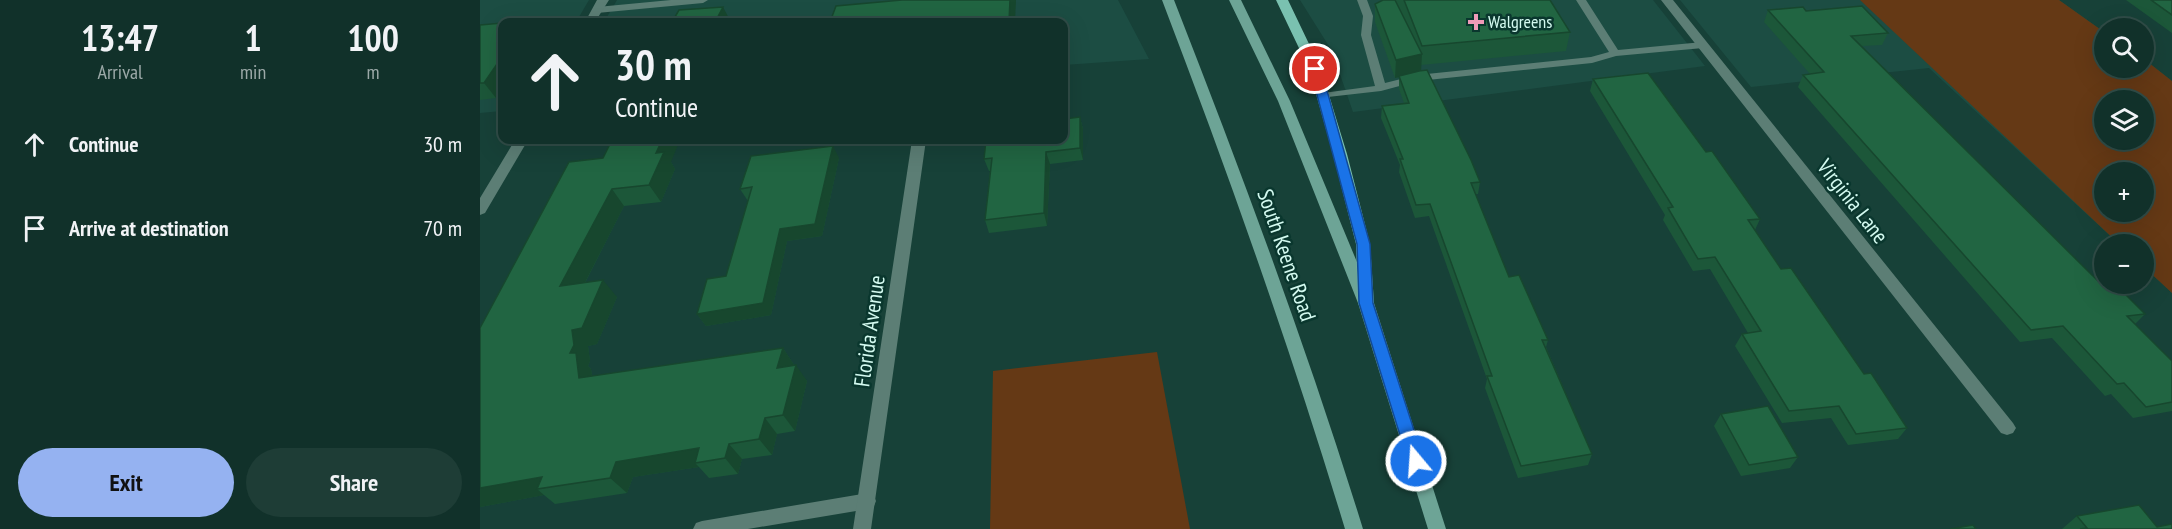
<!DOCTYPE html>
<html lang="en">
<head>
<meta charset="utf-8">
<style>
  body { margin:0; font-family:"PT Sans Narrow",sans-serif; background:#1e3d36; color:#f1f3f6; height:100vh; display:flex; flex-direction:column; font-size:22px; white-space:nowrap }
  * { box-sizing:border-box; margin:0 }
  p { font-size:20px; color:#9ca9a8 }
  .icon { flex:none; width:33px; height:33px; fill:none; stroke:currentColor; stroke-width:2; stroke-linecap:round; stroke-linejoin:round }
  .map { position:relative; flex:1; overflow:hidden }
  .sheet { display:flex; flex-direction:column; background:#11312a; width:480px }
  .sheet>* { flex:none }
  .hud { position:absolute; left:18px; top:18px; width:570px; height:126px; border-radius:12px; box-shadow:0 6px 24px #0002,0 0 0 2px #304c47; background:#11312a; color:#f1f3f6; overflow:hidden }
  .buttons { position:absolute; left:1614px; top:18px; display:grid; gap:12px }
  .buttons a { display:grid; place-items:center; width:60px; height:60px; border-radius:50%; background:#11312a; box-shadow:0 6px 24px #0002,0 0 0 2px #304c47; font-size:30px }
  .pin { position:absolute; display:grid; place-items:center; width:51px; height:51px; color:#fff; margin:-26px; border:3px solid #fff; border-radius:50%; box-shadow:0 2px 6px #0007 }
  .me { position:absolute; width:66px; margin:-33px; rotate:342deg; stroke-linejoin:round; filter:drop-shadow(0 0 4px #0008) }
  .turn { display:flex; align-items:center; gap:21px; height:126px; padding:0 18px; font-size:27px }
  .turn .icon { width:78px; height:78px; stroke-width:2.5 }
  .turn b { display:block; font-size:42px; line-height:51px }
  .eta { display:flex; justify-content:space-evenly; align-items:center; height:102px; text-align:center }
  .eta b { font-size:36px; font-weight:800; line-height:42px }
  .action { display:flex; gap:12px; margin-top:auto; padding:12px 18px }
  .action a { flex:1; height:69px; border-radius:36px; background:#95b2f1; color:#111; font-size:24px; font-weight:800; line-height:69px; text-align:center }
  .action a+a { background:#1e3d36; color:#f1f3f6 }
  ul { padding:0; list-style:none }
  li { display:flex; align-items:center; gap:18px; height:84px; padding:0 18px }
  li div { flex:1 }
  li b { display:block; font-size:22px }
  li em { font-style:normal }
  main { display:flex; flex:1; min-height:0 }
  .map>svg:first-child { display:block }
</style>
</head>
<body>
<main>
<section class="sheet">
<div class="eta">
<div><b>13:47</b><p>Arrival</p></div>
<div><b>1</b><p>min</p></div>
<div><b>100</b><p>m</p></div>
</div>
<ul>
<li><svg class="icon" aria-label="ahead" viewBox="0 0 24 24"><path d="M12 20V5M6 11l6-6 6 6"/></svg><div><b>Continue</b></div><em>30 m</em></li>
<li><svg class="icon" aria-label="arrive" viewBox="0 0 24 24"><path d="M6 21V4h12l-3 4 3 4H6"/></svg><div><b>Arrive at destination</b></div><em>70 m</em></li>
</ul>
<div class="action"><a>Exit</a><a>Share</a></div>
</section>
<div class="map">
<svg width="1692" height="529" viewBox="0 0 1692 529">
  <rect width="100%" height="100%" fill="#174138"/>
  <path fill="#1c4d43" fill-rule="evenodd" d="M 0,0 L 109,0 L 96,22 L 22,22 L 22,111 L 0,113 Z
    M 137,0 L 638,0 L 669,59 L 584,65 L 584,22 L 124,22 Z
    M 820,0 L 1173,0 L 1225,66 L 873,112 L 852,51 Z
    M 1200,0 L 1579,0 L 1624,32 L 1624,68 L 1664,68 L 1664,59 L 1692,81 L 1692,293 L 1664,267 L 1664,244 L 1639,244 L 1449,68 L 1271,87 ZM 1624,100 L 1664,100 L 1664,140 L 1624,140 ZM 1624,172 L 1664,172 L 1664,212 L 1624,212 Z"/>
  <path fill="#653915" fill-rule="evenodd" d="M 1380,0 L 1579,0 L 1624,32 L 1624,68 L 1664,68 L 1664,59 L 1692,81 L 1692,293 L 1664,267 L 1664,244 L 1639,244 ZM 1624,100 L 1664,100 L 1664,140 L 1624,140 ZM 1624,172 L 1664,172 L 1664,212 L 1624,212 Z
    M 677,352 L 710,529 L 510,529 L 513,371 Z"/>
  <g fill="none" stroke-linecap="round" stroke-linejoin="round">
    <path fill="#5c7e75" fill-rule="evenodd" d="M 191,0 L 228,0 L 223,3 L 117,13 L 112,10 L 117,7 Z
      M 877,0 L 887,0 L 893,16 L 891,35 L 905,83 L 937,75 L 1111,57 L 1129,52 L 1096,0 L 1106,0 L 1138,50 L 1223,42 L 1228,45 L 1223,48 L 1136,56 L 1112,63 L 938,81 L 901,91 L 839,98 L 839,94 L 843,93 L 895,86 L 881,35 L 883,16 Z
      M 388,493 L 394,496 L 396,501 L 394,506 L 388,509 L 268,529 L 213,529 L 216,523 L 222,521 Z"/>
    <path fill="#5c7e75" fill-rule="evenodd" d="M 117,0 L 129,0 L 115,22 L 105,22 Z
      M 1181,0 L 1193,0 L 1533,423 L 1536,428 L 1533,433 L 1527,435 L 1521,433 Z
      M 35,140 L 48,140 L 5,213 L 0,215 L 0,198 Z
      M 432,140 L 446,140 L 391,529 L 373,529 Z"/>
    <path fill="#6da496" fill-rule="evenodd" d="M 682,0 L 694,0 C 762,174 828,350 883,529 L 865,529 C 811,350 749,175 682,0 Z
      M 749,0 L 761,0 L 810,101 L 894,303 L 966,529 L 948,529 L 878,303 L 798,101 Z"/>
    <path fill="#7ac1b0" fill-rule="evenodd" d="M 796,0 L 808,0 L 841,69 L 867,154 L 890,244 L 894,303 L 892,307 L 880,307 L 878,303 L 876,244 L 853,154 L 829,69 Z"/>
  </g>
  <path fill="#1c5739" d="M 903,0 L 1070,0 L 1090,32 L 1086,51 L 941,65 L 941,71 L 1000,182 L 998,194 L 995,194 L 1029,277 L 1068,340 L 1066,347 L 1112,454 L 1108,465 L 1038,478 L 1005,388 L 1007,379 L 949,216 L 935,218 L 919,172 L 920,165 L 901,118 L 902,106 L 924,103 L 919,89 L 919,77 L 915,78 L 895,22 L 895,4 Z
    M 1646,0 L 1692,0 L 1692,33 Z
    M 1288,10 L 1326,11 L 1408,33 L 1402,45 L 1382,46 L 1618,281 L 1665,314 L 1655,324 L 1692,361 L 1692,411 L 1653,418 L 1631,394 L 1625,396 L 1572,338 L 1540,342 L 1318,87 L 1323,75 L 1330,74 L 1284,22 Z
    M 0,25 L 16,98 L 0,100 Z
    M 1113,79 L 1226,152 L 1280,219 L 1275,230 L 1301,269 L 1427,428 L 1418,439 L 1368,445 L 1351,418 L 1302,423 L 1255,346 L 1262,334 L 1268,333 L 1230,269 L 1213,271 L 1183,220 L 1185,215 L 1110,91 Z
    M 600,117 L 603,129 L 603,160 L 570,164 L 567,226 L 509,233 L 505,220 L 510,171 L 509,171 L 504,159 Z
    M 359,158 L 342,236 L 307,241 L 291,315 L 226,326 L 217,314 L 246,276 L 268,201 L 260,189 Z
    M 89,162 L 191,162 L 195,169 L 181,202 L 144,206 L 105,283 L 137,297 L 117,344 L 108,346 L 110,361 L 108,366 L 111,369 L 112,376 L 303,348 L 314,365 L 327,381 L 315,431 L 297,434 L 292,455 L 262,459 L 258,474 L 229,478 L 219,467 L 153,477 L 147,493 L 75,504 L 64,495 L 0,507 Z
    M 1241,414 L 1318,457 L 1310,468 L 1261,476 L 1234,426 Z
    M 1597,516 L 1677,527 L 1692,529 L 1582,529 Z"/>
  <path fill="#17472e" d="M 530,0 L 536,0 L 535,22 L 529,22 Z
    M 243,7 L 251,22 L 235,22 Z
    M 942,54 L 941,72 L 915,78 L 916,60 Z
    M 17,64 L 22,64 L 22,89 L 16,98 L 4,83 Z
    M 600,117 L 603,129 L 603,160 L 600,148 Z
    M 182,140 L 200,140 L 191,162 L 195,169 L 181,202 L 169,185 L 176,153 Z
    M 353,146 L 359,158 L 342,236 L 307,241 L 291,315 L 226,326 L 217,314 L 300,229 Z
    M 566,152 L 570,164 L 567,226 L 564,213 Z
    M 132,189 L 144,206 L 95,302 L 80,286 Z
    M 123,280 L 137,297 L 117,344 L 108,346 L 110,361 L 108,366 L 111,369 L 115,394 L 99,378 L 90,353 L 92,330 Z
    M 303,348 L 314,365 L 309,384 L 297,368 Z
    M 316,365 L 327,381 L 315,431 L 303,415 Z
    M 285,418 L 297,434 L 292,455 L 279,439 Z
    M 249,444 L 262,459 L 258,474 L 245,458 Z
    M 219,448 L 215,463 L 219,467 L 153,477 L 147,493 L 130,478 L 136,462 Z
    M 62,477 L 57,489 L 64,495 L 0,507 L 0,488 Z"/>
  <path fill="#216542" stroke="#17472e" stroke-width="1.5" d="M 422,0 L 530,0 L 529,22 L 350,22 L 356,6 Z
    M 903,0 L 915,0 L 942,54 L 916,60 L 895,4 Z
    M 924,0 L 1070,0 L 1090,32 L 942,46 Z
    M 1671,0 L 1692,0 L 1692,15 Z
    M 1382,6 L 1408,33 L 1371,36 L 1618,281 L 1624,280 L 1624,284 L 1635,284 L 1665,314 L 1647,316 L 1692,361 L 1692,402 L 1666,407 L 1644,383 L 1637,384 L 1583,326 L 1551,330 L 1323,75 L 1344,72 L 1288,10 L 1323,7 L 1326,11 Z
    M 243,7 L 235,22 L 192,22 L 199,10 Z
    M 58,19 L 55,22 L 23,22 Z
    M 22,23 L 22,64 L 17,64 L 4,83 L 0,83 L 0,25 Z
    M 947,70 L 991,160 L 1000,182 L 991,183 L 1029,277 L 1039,275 L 1068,340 L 1062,340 L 1112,454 L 1041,466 L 1007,376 L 1012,376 L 950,204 L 936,205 L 920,159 L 923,159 L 902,106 L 929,103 L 919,76 L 939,71 Z
    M 1168,73 L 1226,152 L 1232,151 L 1280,219 L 1268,220 L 1301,269 L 1311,268 L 1384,374 L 1391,373 L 1427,428 L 1376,434 L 1359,406 L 1309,411 L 1262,334 L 1281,331 L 1235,257 L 1218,259 L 1188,208 L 1193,207 L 1113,79 Z
    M 600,117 L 600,148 L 566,152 L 564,213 L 505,220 L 512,158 L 504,159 L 506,140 L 584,140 L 584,119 Z
    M 132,140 L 182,140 L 176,153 L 184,152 L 169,185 L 132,189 L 80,286 L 123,280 L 102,328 L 92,330 L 94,345 L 90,353 L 96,353 L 99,378 L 303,348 L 297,368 L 316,365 L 303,415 L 285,418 L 279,439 L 249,444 L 245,458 L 215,463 L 219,448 L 136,462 L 130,478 L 57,489 L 62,477 L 0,488 L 0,328 L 89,162 L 123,158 Z
    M 353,146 L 335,224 L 300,229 L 283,303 L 217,314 L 227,279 L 246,276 L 272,187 L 260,189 L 271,156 Z
    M 1288,406 L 1318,457 L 1269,465 L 1241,414 Z
    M 1659,505 L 1677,527 L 1692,524 L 1692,529 L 1600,529 L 1607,528 L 1597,516 Z
    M 1493,525 L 1496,529 L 1470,529 Z"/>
  <path fill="#1a73e8" stroke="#114b97" stroke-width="1.5" d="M 835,66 L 841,69 L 890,244 L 893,303 L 944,461 L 942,466 L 930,466 L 928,461 L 879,303 L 877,244 L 830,69 Z"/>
  <path fill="#ef9ab8" stroke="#0a372e" stroke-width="2" d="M993 13h6v6h6v6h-6v6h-6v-6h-6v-6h6z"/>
  <g text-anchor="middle" stroke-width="5" stroke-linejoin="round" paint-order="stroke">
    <g font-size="18" fill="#d4faf0" stroke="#0a372e" text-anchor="start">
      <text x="1008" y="28">Walgreens</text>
    </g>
    <g font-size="22" fill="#d4faf0" stroke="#0a372e">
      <text transform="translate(1373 201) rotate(52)" y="8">Virginia Lane</text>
      <text transform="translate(807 255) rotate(71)" y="8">South Keene Road</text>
      <text transform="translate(389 331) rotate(-82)" y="8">Florida Avenue</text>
    </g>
  </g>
</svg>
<div class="buttons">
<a><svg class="icon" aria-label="search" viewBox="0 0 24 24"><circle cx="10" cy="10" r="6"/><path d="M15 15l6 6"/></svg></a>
<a><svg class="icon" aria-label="layers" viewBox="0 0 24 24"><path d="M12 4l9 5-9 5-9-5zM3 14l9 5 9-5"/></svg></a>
<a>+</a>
<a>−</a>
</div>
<div class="pin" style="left:835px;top:69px;background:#d93025"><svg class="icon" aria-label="arrive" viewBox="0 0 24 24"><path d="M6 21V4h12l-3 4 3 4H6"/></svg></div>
<svg class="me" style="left:936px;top:461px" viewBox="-20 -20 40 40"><circle r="17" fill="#1a73e8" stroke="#fff" stroke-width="3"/><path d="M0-11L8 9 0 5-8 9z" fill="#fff"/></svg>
<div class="hud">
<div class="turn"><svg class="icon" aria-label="ahead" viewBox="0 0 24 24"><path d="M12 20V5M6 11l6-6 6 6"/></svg><div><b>30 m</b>Continue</div></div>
</div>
</div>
</main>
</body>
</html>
